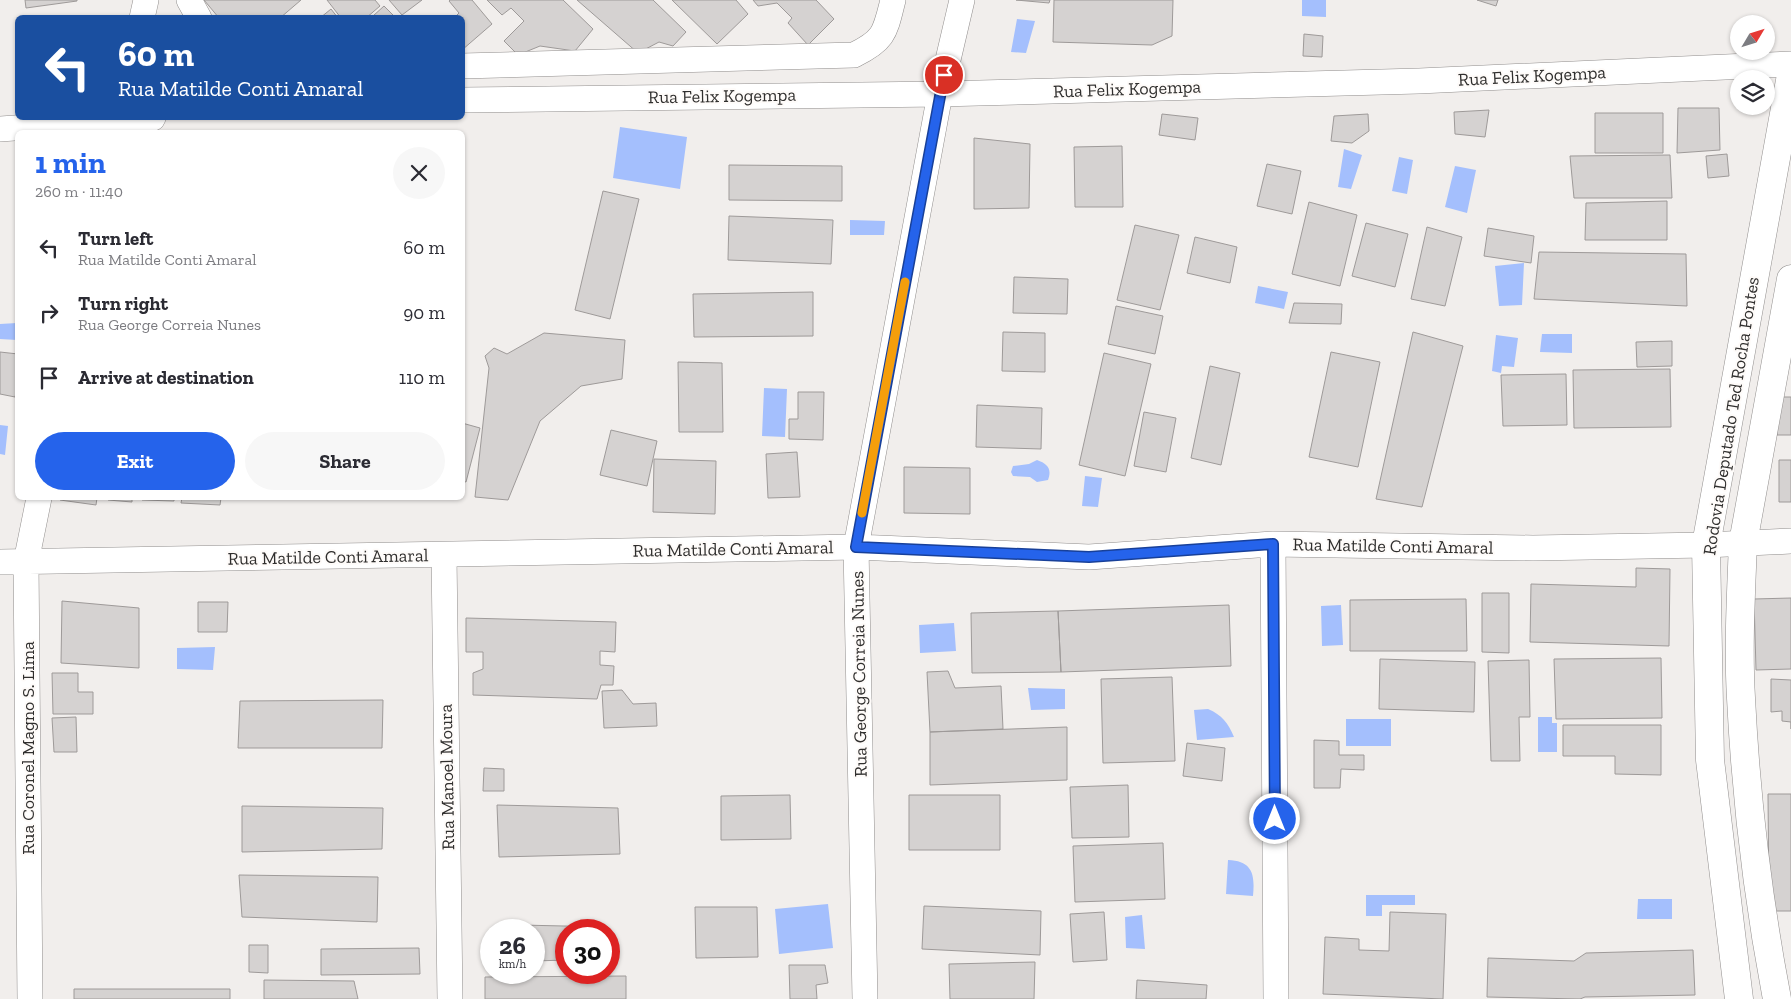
<!DOCTYPE html>
<html lang="en">
<head>
<meta charset="utf-8">
<style>
  body { margin:0; font-family:"Zilla Slab",serif; background:#f7f7f7; color:#2b2b33; height:100vh; display:flex; flex-direction:column; font-size:19px; white-space:nowrap }
  * { box-sizing:border-box; margin:0 }
  p { font-size:16px; color:#7c7c81 }
  .icon { flex:none; width:28px; height:28px; fill:none; stroke:currentColor; stroke-width:2; stroke-linecap:round; stroke-linejoin:round }
  .map { position:relative; flex:1; overflow:hidden }
  .panel { position:absolute; left:15px; top:130px; width:450px; height:370px; display:flex; flex-direction:column; background:#fff; border-radius:8px; box-shadow:0 1px 4px #0004 }
  .panel>* { flex:none }
  .banner { position:absolute; left:15px; top:15px; width:450px; height:105px; border-radius:8px; box-shadow:0 1px 4px #0004; background:#1a4fa0; color:#fff; overflow:hidden }
  .needle { width:32px; rotate:52deg }
  .buttons { position:absolute; left:1730px; top:15px; display:grid; gap:10px }
  .buttons a { display:grid; place-items:center; width:45px; height:45px; border-radius:50%; background:#fff; box-shadow:0 1px 4px #0004; font-size:25px }
  .speed { position:absolute; left:480px; top:919px; display:flex; gap:10px; font-size:25px; font-weight:700; text-align:center }
  .speed>* { display:grid; place-content:center; width:65px; height:65px; border-radius:50%; background:#fff; box-shadow:0 1px 4px #0004; line-height:1 }
  .speed small { font-size:12px; font-weight:400 }
  .speed .limit { border:8px solid #d22; background:#fff; color:#111 }
  .pin { position:absolute; display:grid; place-items:center; width:42px; height:42px; color:#fff; margin:-21px; border:2px solid #fff; border-radius:50%; box-shadow:0 1px 5px #0007 }
  .me { position:absolute; width:55px; margin:-28px; rotate:0deg; stroke-linejoin:round; filter:drop-shadow(0 0 4px #0008) }
  .turn { display:flex; align-items:center; gap:18px; height:105px; padding:0 20px; font-size:22px }
  .turn .icon { width:65px; height:65px; stroke-width:2.5 }
  .turn b { display:block; font-size:35px; line-height:42px }
  .round { display:grid; place-items:center; flex:none; width:52px; height:52px; border-radius:26px; background:#f7f7f7 }
  .summary { display:flex; align-items:center; justify-content:space-between; height:85px; padding:0 20px }
  h1 { font-size:30px; font-weight:800; line-height:38px; color:#2563eb }
  .action { display:flex; gap:10px; margin-top:auto; padding:10px 20px }
  .action a { flex:1; height:58px; border-radius:30px; background:#2563eb; color:#fff; font-size:20px; font-weight:800; line-height:58px; text-align:center }
  .action a+a { background:#f7f7f7; color:#2b2b33 }
  ul { padding:0; list-style:none }
  li { display:flex; align-items:center; gap:15px; height:65px; padding:0 20px }
  li div { flex:1 }
  li b { display:block; font-size:19px }
  li em { font-style:normal }
  .map>svg:first-child { display:block }
</style>
</head>
<body>
<div class="map">
<svg width="1791" height="999" viewBox="0 0 1791 999">
  <rect width="100%" height="100%" fill="#f1eeec"/>
  <path fill="#a4bffd" d="M 1302,0 L 1326,0 L 1326,17 L 1302,16 Z
    M 1017,19 L 1035,21 L 1026,53 L 1011,52 Z
    M 620,127 L 687,137 L 680,189 L 613,178 Z
    M 1344,149 L 1362,155 L 1351,189 L 1338,187 Z
    M 1399,157 L 1413,160 L 1407,194 L 1392,191 Z
    M 1455,166 L 1476,170 L 1467,213 L 1445,207 Z
    M 850,220 L 885,221 L 884,235 L 850,235 Z
    M 1524,263 L 1522,305 L 1499,306 L 1495,266 Z
    M 1258,286 L 1288,292 L 1284,309 L 1255,303 Z
    M 17,323 L 17,340 L 0,339 L 0,324 Z
    M 1542,334 L 1572,334 L 1572,353 L 1540,352 Z
    M 1496,335 L 1518,338 L 1514,367 L 1502,366 L 1501,373 L 1492,371 Z
    M 764,388 L 787,389 L 785,437 L 762,436 Z
    M 0,425 L 8,426 L 5,455 L 0,454 Z
    M 1037,460 C 1048,464 1052,469 1048,480 L 1037,482 L 1030,477 L 1013,476 L 1011,472 L 1013,466 L 1029,464 Z
    M 1085,476 L 1102,478 L 1098,507 L 1082,506 Z
    M 1341,605 L 1343,645 L 1322,646 L 1321,606 Z
    M 954,623 L 956,651 L 920,653 L 919,625 Z
    M 215,647 L 213,670 L 177,669 L 177,648 Z
    M 1028,688 L 1065,689 L 1065,709 L 1031,710 Z
    M 1208,709 C 1222,715 1228,723 1234,737 L 1197,740 L 1194,710 Z
    M 1538,717 L 1552,717 L 1552,723 L 1557,723 L 1557,752 L 1538,752 Z
    M 1346,719 L 1391,719 L 1391,746 L 1346,746 Z
    M 1228,860 C 1253,861 1255,875 1253,896 L 1226,894 Z
    M 1366,895 L 1415,895 L 1415,905 L 1382,905 L 1382,916 L 1366,916 Z
    M 1638,899 L 1672,899 L 1672,919 L 1637,919 Z
    M 828,904 L 833,948 L 779,954 L 775,909 Z
    M 1142,915 L 1145,949 L 1126,948 L 1125,917 Z"/>
  <path fill="#d5d2d1" stroke="#9e9a99" d="M 25,0 L 77,0 L 77,1 L 26,8 Z
    M 204,0 L 301,0 L 280,18 L 219,18 Z
    M 327,0 L 375,0 L 380,6 L 366,18 L 341,18 Z
    M 389,0 L 422,0 L 402,15 Z
    M 450,0 L 472,0 L 492,24 L 462,50 L 462,18 L 454,18 L 459,13 L 449,1 Z
    M 487,0 L 563,0 L 593,29 L 575,51 L 540,46 L 518,55 L 504,41 L 524,21 L 511,8 L 502,15 Z
    M 577,0 L 653,0 L 686,32 L 673,46 L 659,42 L 638,53 Z
    M 672,0 L 736,0 L 748,14 L 717,44 Z
    M 753,0 L 816,0 L 834,19 L 808,45 L 788,23 L 792,18 L 777,3 L 758,6 Z
    M 1016,0 L 1050,0 L 1049,3 Z
    M 1054,0 L 1173,0 L 1172,36 L 1152,45 L 1053,42 Z
    M 1477,0 L 1498,0 L 1496,6 Z
    M 384,6 L 396,18 L 373,16 Z
    M 331,9 L 338,18 L 320,18 Z
    M 1304,34 L 1323,36 L 1322,57 L 1303,56 Z
    M 1678,108 L 1719,108 L 1720,150 L 1677,153 Z
    M 1489,110 L 1485,137 L 1455,134 L 1454,112 Z
    M 1595,113 L 1663,113 L 1663,153 L 1595,153 Z
    M 1162,114 L 1198,118 L 1195,140 L 1159,135 Z
    M 1368,114 L 1369,131 L 1352,143 L 1331,141 L 1334,116 Z
    M 974,138 L 1030,144 L 1029,208 L 974,209 Z
    M 1122,146 L 1123,207 L 1075,207 L 1074,147 Z
    M 1727,154 L 1729,176 L 1708,178 L 1706,156 Z
    M 1670,155 L 1672,198 L 1574,198 L 1570,156 Z
    M 1267,164 L 1301,171 L 1292,214 L 1257,206 Z
    M 729,165 L 842,166 L 842,201 L 729,200 Z
    M 603,191 L 639,199 L 610,319 L 575,310 Z
    M 1667,201 L 1667,240 L 1585,240 L 1586,203 Z
    M 1309,202 L 1357,215 L 1340,286 L 1292,274 Z
    M 729,216 L 833,220 L 831,264 L 728,260 Z
    M 1366,223 L 1408,234 L 1395,287 L 1352,276 Z
    M 1135,225 L 1179,235 L 1160,310 L 1117,300 Z
    M 1427,227 L 1462,237 L 1445,306 L 1411,299 Z
    M 1488,228 L 1534,236 L 1531,263 L 1484,256 Z
    M 1195,237 L 1237,247 L 1230,283 L 1187,273 Z
    M 1539,252 L 1686,254 L 1687,306 L 1534,299 Z
    M 1014,277 L 1068,279 L 1067,314 L 1013,313 Z
    M 813,292 L 813,336 L 694,337 L 693,294 Z
    M 1294,303 L 1342,304 L 1341,324 L 1289,323 Z
    M 1116,306 L 1163,316 L 1155,354 L 1108,344 Z
    M 1003,332 L 1045,333 L 1045,372 L 1002,371 Z
    M 1413,332 L 1463,346 L 1422,507 L 1376,499 Z
    M 544,333 L 625,340 L 622,379 L 581,386 L 540,421 L 508,500 L 475,497 L 489,368 L 485,356 L 494,348 L 507,354 Z
    M 1672,341 L 1672,366 L 1637,367 L 1636,342 Z
    M 0,352 L 18,354 L 18,385 L 15,397 L 0,394 Z
    M 1331,352 L 1380,362 L 1358,467 L 1309,457 Z
    M 1104,353 L 1151,364 L 1125,476 L 1079,465 Z
    M 678,362 L 722,363 L 723,432 L 679,432 Z
    M 1210,366 L 1240,373 L 1221,465 L 1191,458 Z
    M 1670,369 L 1671,427 L 1574,428 L 1573,370 Z
    M 1566,374 L 1567,425 L 1503,426 L 1501,375 Z
    M 798,392 L 824,392 L 823,440 L 789,439 L 789,419 L 798,419 Z
    M 1776,397 L 1791,397 L 1791,435 L 1777,435 Z
    M 977,405 L 1042,408 L 1041,449 L 976,447 Z
    M 1144,412 L 1176,418 L 1166,472 L 1134,466 Z
    M 462,423 L 480,428 L 466,482 L 462,481 Z
    M 611,430 L 657,441 L 647,486 L 600,475 Z
    M 797,452 L 800,497 L 768,498 L 766,454 Z
    M 654,459 L 716,461 L 715,514 L 653,512 Z
    M 1779,460 L 1791,460 L 1791,502 L 1779,502 Z
    M 904,467 L 970,468 L 970,514 L 904,513 Z
    M 60,498 L 97,498 L 96,505 L 60,500 Z
    M 108,498 L 132,498 L 132,502 L 108,500 Z
    M 142,498 L 174,498 L 174,501 L 142,500 Z
    M 182,498 L 221,498 L 220,505 L 181,503 Z
    M 1636,568 L 1670,569 L 1669,646 L 1530,642 L 1531,584 L 1636,587 Z
    M 1482,593 L 1509,593 L 1509,653 L 1482,652 Z
    M 1791,598 L 1791,669 L 1756,670 L 1754,599 Z
    M 1466,599 L 1467,651 L 1350,651 L 1350,600 Z
    M 62,601 L 139,608 L 139,668 L 61,663 Z
    M 198,602 L 228,602 L 227,632 L 198,632 Z
    M 1229,605 L 1231,666 L 1061,672 L 1058,611 Z
    M 1058,611 L 1061,672 L 972,673 L 971,613 Z
    M 466,618 L 616,622 L 615,652 L 600,651 L 600,665 L 614,666 L 613,685 L 601,685 L 597,699 L 473,695 L 473,673 L 483,669 L 483,652 L 466,652 Z
    M 1661,658 L 1662,718 L 1556,719 L 1554,659 Z
    M 1380,659 L 1475,662 L 1474,712 L 1379,709 Z
    M 1529,660 L 1530,717 L 1519,717 L 1520,761 L 1491,761 L 1488,661 Z
    M 948,671 L 955,688 L 1001,686 L 1003,729 L 930,732 L 927,672 Z
    M 52,673 L 78,673 L 78,692 L 93,692 L 93,714 L 53,714 Z
    M 1172,677 L 1175,761 L 1103,763 L 1101,679 Z
    M 1771,679 L 1791,680 L 1791,729 L 1791,722 L 1782,721 L 1782,711 L 1771,712 Z
    M 622,690 L 633,704 L 656,703 L 657,726 L 604,728 L 602,691 Z
    M 383,700 L 382,748 L 238,748 L 240,701 Z
    M 76,717 L 77,752 L 54,752 L 52,718 Z
    M 1563,725 L 1661,725 L 1661,775 L 1615,774 L 1615,756 L 1563,756 Z
    M 1067,727 L 1067,780 L 930,785 L 930,732 Z
    M 1314,740 L 1339,741 L 1339,755 L 1364,755 L 1364,770 L 1341,769 L 1340,788 L 1314,788 Z
    M 1187,743 L 1225,748 L 1222,781 L 1183,776 Z
    M 484,768 L 504,769 L 504,791 L 483,791 Z
    M 1128,785 L 1129,837 L 1072,838 L 1070,787 Z
    M 1768,794 L 1791,794 L 1791,911 L 1769,911 Z
    M 790,795 L 791,839 L 721,840 L 721,796 Z
    M 909,795 L 1000,795 L 1000,850 L 909,850 Z
    M 497,805 L 618,808 L 620,854 L 499,857 Z
    M 242,806 L 383,808 L 382,849 L 242,852 Z
    M 1163,843 L 1165,899 L 1075,902 L 1073,846 Z
    M 239,875 L 378,877 L 377,922 L 242,917 Z
    M 924,906 L 1041,911 L 1040,955 L 922,949 Z
    M 695,907 L 757,907 L 758,957 L 696,958 Z
    M 1104,912 L 1107,960 L 1073,962 L 1070,914 Z
    M 1390,912 L 1446,914 L 1443,999 L 1323,994 L 1325,937 L 1359,939 L 1359,950 L 1389,951 Z
    M 520,925 L 608,927 L 609,930 L 566,930 L 566,960 L 534,961 L 534,930 L 520,930 Z
    M 249,945 L 268,945 L 268,973 L 249,972 Z
    M 419,948 L 420,974 L 321,975 L 321,949 Z
    M 1693,950 L 1695,995 L 1585,997 L 1580,999 L 1487,997 L 1488,958 L 1574,961 L 1586,953 Z
    M 1035,962 L 1034,999 L 950,999 L 949,964 Z
    M 789,965 L 825,965 L 828,983 L 816,985 L 817,999 L 790,999 Z
    M 626,976 L 626,999 L 485,999 L 485,977 Z
    M 264,980 L 354,981 L 358,999 L 264,999 Z
    M 1137,980 L 1207,985 L 1206,999 L 1136,999 Z
    M 74,989 L 230,989 L 230,999 L 74,999 Z"/>
  <g fill="none" stroke-linecap="round" stroke-linejoin="round">
    <defs>
      <path id="minor" d="M 189,0 L 199,18
        M 142,18 L 146,0
        M 462,66 L 854,55 C 885,40 885,32 893,0
        M 462,100 L 940,94 L 1419,81 L 1791,64
        M 0,129 L 153,118
        M 1273,544 L 1276,999
        M 444,556 L 450,999
        M 0,562 L 856,547 L 1089,557 L 1273,544 L 1533,548 L 1706,545 L 1791,541
        M 30,999 L 26,562 L 39,498
        M 865,999 L 856,547 L 940,94 L 962,0"/>
      <path id="secondary" d="M 1739,999 L 1710,760 L 1706,545 L 1791,75
        M 1777,999 C 1758,900 1746,798 1741,698 C 1738,647 1741,594 1743,543 L 1791,279"/>
    </defs>
    <use href="#minor" stroke="#918e8d" stroke-width="26"/>
    <use href="#secondary" stroke="#918e8d" stroke-width="29"/>
    <use href="#minor" stroke="#fff" stroke-width="25"/>
    <use href="#secondary" stroke="#fff" stroke-width="28"/>
  </g>
  <g fill="none" stroke-linecap="round" stroke-linejoin="round">
    <defs>
      <path id="route" d="M 944,75 L 856,547 L 1089,557 L 1273,544 L 1275,819"/>
    </defs>
    <use href="#route" stroke="#184099" stroke-width="12"/>
    <use href="#route" stroke="#2563eb" stroke-width="9"/>
    <path stroke="#f59e0b" stroke-width="9" d="M 862,513 L 905,282"/>
  </g>
  <g text-anchor="middle" stroke-width="4" stroke-linejoin="round" paint-order="stroke">
    <g font-size="18" fill="#302f2e" stroke="#fefbf9">
      <text transform="translate(1532 76) rotate(-3)" y="6">Rua Felix Kogempa</text>
      <text transform="translate(1127 89) rotate(-2)" y="6">Rua Felix Kogempa</text>
      <text transform="translate(722 96) rotate(-1)" y="6">Rua Felix Kogempa</text>
      <text transform="translate(1731 416) rotate(-81)" y="6">Rodovia Deputado Ted Rocha Pontes</text>
      <text transform="translate(1393 546) rotate(1)" y="6">Rua Matilde Conti Amaral</text>
      <text transform="translate(733 549) rotate(-1)" y="6">Rua Matilde Conti Amaral</text>
      <text transform="translate(328 557) rotate(-1)" y="6">Rua Matilde Conti Amaral</text>
      <text transform="translate(859 674) rotate(-91)" y="6">Rua George Correia Nunes</text>
      <text transform="translate(28 748) rotate(-90)" y="6">Rua Coronel Magno S. Lima</text>
      <text transform="translate(447 777) rotate(-91)" y="6">Rua Manoel Moura</text>
    </g>
  </g>
</svg>
<div class="buttons">
<a><svg class="needle" viewBox="-14 -14 28 28"><path d="M0-13l5 13h-10z" fill="#e53935"/><path d="M0 13l5-13h-10z" fill="#7c7c81"/></svg></a>
<a><svg class="icon" aria-label="layers" viewBox="0 0 24 24"><path d="M12 4l9 5-9 5-9-5zM3 14l9 5 9-5"/></svg></a>
</div>
<div class="speed"><div>26<small>km/h</small></div><div class="limit">30</div></div>
<div class="pin" style="left:944px;top:75px;background:#d93025"><svg class="icon" aria-label="arrive" viewBox="0 0 24 24"><path d="M6 21V4h12l-3 4 3 4H6"/></svg></div>
<svg class="me" style="left:1275px;top:819px" viewBox="-20 -20 40 40"><circle r="17" fill="#2563eb" stroke="#fff" stroke-width="3"/><path d="M0-11L8 9 0 5-8 9z" fill="#fff"/></svg>
<div class="banner">
<div class="turn"><svg class="icon" aria-label="left" viewBox="0 0 24 24"><path d="M17 20v-9H6M10 6l-5 5 5 5"/></svg><div><b>60 m</b>Rua Matilde Conti Amaral</div></div>
</div>
<section class="panel">
<div class="summary"><div><h1>1 min</h1><p>260 m · 11:40</p></div><a class="round"><svg class="icon" aria-label="close" viewBox="0 0 24 24"><path d="M6 6l12 12M18 6L6 18"/></svg></a></div>
<ul>
<li><svg class="icon" aria-label="left" viewBox="0 0 24 24"><path d="M17 20v-9H6M10 6l-5 5 5 5"/></svg><div><b>Turn left</b><p>Rua Matilde Conti Amaral</p></div><em>60 m</em></li>
<li><svg class="icon" aria-label="right" viewBox="0 0 24 24"><path d="M7 20v-9h11M14 6l5 5-5 5"/></svg><div><b>Turn right</b><p>Rua George Correia Nunes</p></div><em>90 m</em></li>
<li><svg class="icon" aria-label="arrive" viewBox="0 0 24 24"><path d="M6 21V4h12l-3 4 3 4H6"/></svg><div><b>Arrive at destination</b></div><em>110 m</em></li>
</ul>
<div class="action"><a>Exit</a><a>Share</a></div>
</section>
</div>
</body>
</html>
